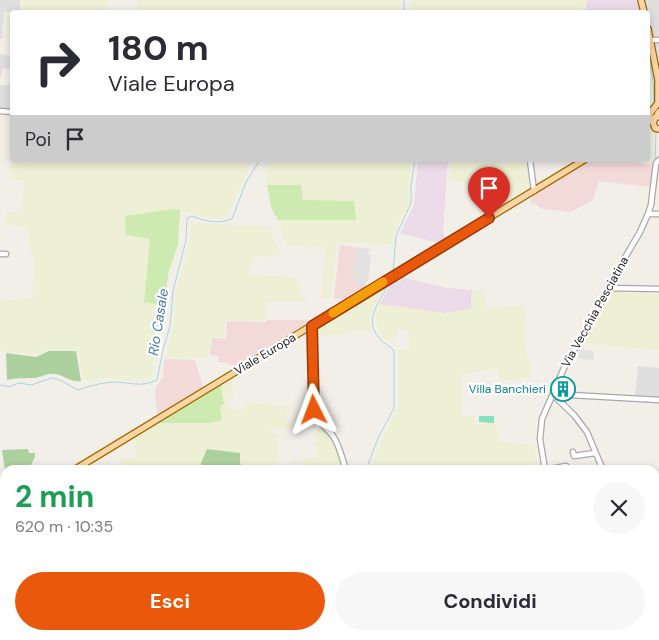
<!DOCTYPE html>
<html lang="it">
<head>
<meta charset="utf-8">
<style>
  body { margin:0; font-family:"DM Sans",sans-serif; background:#f7f7f7; color:#2b2b33; height:100vh; display:flex; flex-direction:column; font-size:19px; white-space:nowrap }
  * { box-sizing:border-box; margin:0 }
  p { font-size:16px; color:#7c7c81 }
  .icon { flex:none; width:28px; height:28px; fill:none; stroke:currentColor; stroke-width:2; stroke-linecap:round; stroke-linejoin:round }
  .map { position:relative; flex:1; overflow:hidden }
  .side { position:absolute; left:0px; top:465px; width:660px; height:175px; display:flex; flex-direction:column; background:#fff; border-radius:15px 15px 0 0; box-shadow:0 2px 8px #0003 }
  .side>* { flex:none }
  .hud { position:absolute; left:10px; top:10px; width:640px; height:152px; border-radius:5px; box-shadow:0 2px 8px #0003; background:#fff; color:#2b2b33; overflow:hidden }
  .pin { position:absolute; display:grid; place-items:center; width:42px; height:42px; color:#fff; margin:-51px -21px; border-radius:50% 50% 50% 0; rotate:-45deg; box-shadow:0 0 5px #0007 }
  .pin .icon { rotate:45deg }
  .me { position:absolute; width:55px; margin:-28px; rotate:357deg; stroke-linejoin:round; filter:drop-shadow(0 0 4px #0008) }
  .turn { display:flex; align-items:center; gap:18px; height:105px; padding:0 15px; font-size:22px }
  .turn .icon { width:65px; height:65px; stroke-width:2.5 }
  .turn b { display:block; font-size:35px; line-height:42px }
  .then { display:flex; align-items:center; height:48px; padding:0 15px; background:#0003; gap:10px; font-size:19px }
  .round { display:grid; place-items:center; flex:none; width:52px; height:52px; border-radius:26px; background:#f7f7f7 }
  .summary { display:flex; align-items:center; justify-content:space-between; height:85px; padding:0 15px }
  h1 { font-size:30px; font-weight:700; line-height:38px; color:#1e9e55 }
  .cta { display:flex; gap:10px; margin-top:auto; padding:10px 15px }
  .cta a { flex:1; height:58px; border-radius:30px; background:#ea580c; color:#fff; font-size:20px; font-weight:700; line-height:58px; text-align:center }
  .cta a+a { background:#f7f7f7; color:#2b2b33 }
  .map>svg:first-child { display:block }
</style>
</head>
<body>
<div class="map">
<svg width="659" height="640" viewBox="0 0 659 640">
  <rect width="100%" height="100%" fill="#f2efe9"/>
  <path fill="#e0dfdf" d="M 0,0 L 20,0 L 21,12 L 4,12 L 2,39 L 0,39 Z
    M 639,0 L 659,0 L 659,90 L 657,90 L 648,42 L 648,12 L 642,12 Z
    M 0,54 L 12,56 L 12,69 L 3,68 L 0,80 Z
    M 0,85 L 12,85 L 12,113 L 0,112 Z
    M 638,366 L 659,368 L 659,398 L 635,396 Z
    M 659,582 L 659,622 L 655,607 L 655,583 Z"/>
  <path fill="#f2dad9" d="M 589,160 L 605,162 L 607,160 L 616,160 L 654,165 L 650,187 L 599,181 L 593,200 L 571,212 L 542,209 L 534,203 L 531,205 L 532,194 Z
    M 340,245 L 369,249 L 368,255 L 371,255 L 368,281 L 366,282 L 364,288 L 345,299 L 334,298 Z
    M 267,320 L 307,320 L 307,324 L 232,369 L 231,364 L 218,362 L 218,356 L 210,355 L 212,338 L 226,339 L 227,321 L 267,322 Z
    M 164,359 L 195,360 L 203,388 L 158,416 L 155,396 L 156,387 L 163,377 Z"/>
  <path fill="#ebdbe8" d="M 587,0 L 639,0 L 642,12 L 585,12 Z
    M 418,160 L 448,160 L 443,231 L 444,239 L 438,243 L 400,233 L 414,205 Z
    M 402,277 L 446,288 L 472,290 L 471,309 L 444,313 L 380,304 L 393,279 L 400,283 Z
    M 655,515 L 659,515 L 659,549 L 655,544 Z
    M 655,607 L 659,622 L 659,640 L 615,640 L 613,635 L 655,635 Z"/>
  <path fill="#eef0d5" d="M 23,0 L 108,0 L 107,12 L 23,12 Z
    M 136,0 L 400,0 L 400,12 L 139,12 Z
    M 410,0 L 585,0 L 582,12 L 410,12 Z
    M 7,14 L 12,14 L 12,40 L 5,39 Z
    M 648,64 L 651,84 L 651,105 L 648,105 Z
    M 648,130 L 653,131 L 652,164 L 623,160 L 648,160 Z
    M 32,160 L 252,160 L 227,216 L 214,218 L 202,217 L 191,213 L 173,209 L 150,239 L 144,302 L 165,306 L 164,326 L 155,353 L 152,379 L 135,381 L 101,378 L 86,381 L 82,379 L 78,350 L 47,350 L 35,354 L 0,351 L 0,299 L 3,301 L 33,298 L 34,267 L 27,227 L 5,225 L 7,212 L 21,211 L 25,181 L 9,179 L 11,162 L 32,164 Z
    M 270,160 L 412,161 L 409,184 L 409,203 L 406,210 L 400,218 L 392,244 L 337,242 L 331,298 L 322,297 L 325,247 L 286,245 L 278,220 L 356,220 L 303,200 L 300,185 L 267,185 L 266,173 Z
    M 451,160 L 526,160 L 529,177 L 527,188 L 483,213 L 480,183 L 449,180 Z
    M 190,223 L 269,226 L 281,256 L 253,257 L 249,275 L 295,277 L 306,302 L 267,302 L 266,321 L 225,320 L 224,338 L 210,337 L 208,358 L 165,357 L 173,328 L 175,295 L 189,242 Z
    M 384,285 L 385,288 L 375,304 L 370,316 L 371,331 L 350,330 L 348,334 L 316,336 L 317,331 L 320,325 Z
    M 472,290 L 484,290 L 486,309 L 525,305 L 524,344 L 531,368 L 530,378 L 500,381 L 498,369 L 462,374 L 462,414 L 475,417 L 475,424 L 497,423 L 499,442 L 535,445 L 537,470 L 370,470 L 383,437 L 398,407 L 398,350 L 409,349 L 408,331 L 399,329 L 392,344 L 385,340 L 377,329 L 376,315 L 380,304 L 444,313 L 471,309 Z
    M 610,292 L 659,294 L 659,350 L 593,345 L 582,342 L 599,315 Z
    M 232,377 L 234,380 L 233,396 L 227,399 L 228,408 L 243,410 L 245,402 L 287,407 L 287,420 L 292,422 L 291,429 L 271,427 L 270,433 L 278,435 L 277,467 L 293,468 L 293,461 L 297,461 L 298,466 L 304,465 L 304,458 L 317,457 L 319,447 L 314,446 L 316,436 L 314,434 L 321,428 L 329,436 L 335,446 L 343,469 L 306,468 L 306,470 L 248,470 L 243,469 L 240,463 L 201,463 L 202,470 L 98,470 L 101,467 L 120,466 L 120,458 L 135,458 L 134,437 L 158,423 L 210,423 L 220,406 L 223,383 Z
    M 0,476 L 5,476 L 5,495 L 0,495 Z
    M 0,581 L 5,582 L 5,635 L 59,635 L 58,640 L 30,640 L 0,637 Z
    M 178,635 L 317,635 L 317,640 L 178,640 Z
    M 356,635 L 424,635 L 424,640 L 351,640 L 356,640 Z
    M 542,635 L 609,635 L 611,640 L 543,640 Z"/>
  <path fill="#cdebb0" d="M 267,185 L 301,185 L 303,200 L 354,201 L 356,220 L 278,220 L 271,207 Z
    M 173,209 L 180,210 L 178,245 L 168,274 L 165,306 L 144,302 L 150,239 L 126,235 L 125,216 Z
    M 223,383 L 221,389 L 224,404 L 220,406 L 222,420 L 210,423 L 158,423 Z"/>
  <path fill="#add19e" d="M 49,351 L 76,351 L 81,381 C 71,383 64,375 55,374 C 47,373 42,377 35,378 C 25,378 16,378 7,380 L 6,353 L 36,357 Z
    M 28,449 L 29,453 L 35,453 L 35,457 L 29,469 L 5,470 L 2,450 Z
    M 207,449 L 240,453 L 240,463 L 243,468 L 248,470 L 202,470 L 201,463 Z"/>
  <path fill="#88e0be" d="M 479,416 L 494,416 L 494,423 L 479,422 Z"/>
  <path fill="#e2e2e2" d="M 359,248 L 369,249 L 368,255 L 371,255 L 368,280 L 364,285 L 354,283 L 355,275 L 353,274 L 356,250 Z
    M 580,349 L 594,351 L 593,360 L 573,358 L 575,352 Z"/>
  <g fill="none" stroke-linecap="round" stroke-linejoin="round">
    <path stroke="#aad3df" stroke-width="1" d="M 638,0 L 641,12
      M 404,12 L 404,0
      M 648,49 L 653,82 L 654,103
      M 655,162 L 656,132
      M 393,273 L 396,236 L 411,203 L 411,185 L 415,160
      M 609,280 L 625,253
      M 0,385 L 9,387 L 19,383 L 31,385 L 52,378 L 60,380 L 78,390 C 90,386 100,383 114,382 C 130,382 141,388 157,380 L 163,350 L 170,326 L 173,291 L 186,240 L 187,218 L 192,216 C 206,222 218,224 232,219 L 246,182 L 260,160
      M 366,470 L 378,438 L 394,408 L 394,351 C 390,345 383,344 379,338 C 362,318 382,300 390,281
      M 321,640 L 321,635
      M 429,640 L 429,635"/>
    <defs>
      <path id="minor" d="M 650,40 L 659,40
        M 0,111 L 12,112
        M 530,160 L 534,191
        M 648,214 L 659,214
        M 0,254 L 6,254
        M 608,288 L 659,289
        M 312,326 L 313,410 C 317,422 326,427 333,436 C 340,446 342,459 346,470
        M 553,395 L 574,415 L 587,432 L 603,470
        M 571,395 L 659,400
        M 573,452 L 574,456 L 595,453
        M 545,470 L 540,439 L 542,419 L 567,361 L 596,314 L 610,283 L 640,232 L 648,214 L 651,205 L 656,163 L 659,160
        M 545,470 L 566,466
        M 655,541 L 659,546
        M 611,635 L 614,640
        M 139,640 L 139,635
        M 324,640 L 324,635
        M 460,640 L 467,637 L 501,636"/>
      <path id="major" d="M 641,0 L 644,12
        M 648,29 L 659,85
        M 648,116 L 658,103 L 658,82
        M 659,116 L 655,118 L 653,123 L 655,128 L 659,129
        M 648,121 L 656,117 L 659,112
        M 74,470 L 584,160
        M 0,514 L 5,511"/>
    </defs>
    <use href="#minor" stroke="#a9a9a9" stroke-width="7"/>
    <use href="#major" stroke="#a06b00" stroke-width="8"/>
    <use href="#minor" stroke="#fff" stroke-width="4.5"/>
    <use href="#major" stroke="#fcd6a4" stroke-width="5.5"/>
  </g>
  <g fill="none" stroke-linecap="round" stroke-linejoin="round">
    <defs>
      <path id="route" d="M 314,410 L 312,326 L 489,218"/>
    </defs>
    <use href="#route" stroke="#983908" stroke-width="12"/>
    <use href="#route" stroke="#ea580c" stroke-width="9"/>
    <path stroke="#f59e0b" stroke-width="9" d="M 333,313 L 383,282"/>
  </g>
  <defs>
    <symbol id="building-ring" viewBox="-11 -11 22 22"><circle r="9.5" fill="#fff" stroke="#0f9aa8" stroke-width="1.5"/><path d="M-4-6H4V6H1V3H-1V6H-4ZM-2.5-4.3h1.7v1.8h-1.7ZM.8-4.3h1.7v1.8H.8ZM-2.5-1h1.7V.8h-1.7ZM.8-1h1.7V.8H.8Z" fill="#0f9aa8"/></symbol>
  </defs>
  <g fill-rule="evenodd">
    <use href="#building-ring" x="549" y="375" width="28" height="28"/>
  </g>
  <g text-anchor="middle" stroke-width="4.5" stroke-linejoin="round" paint-order="stroke">
    <g font-size="12" fill="#222" stroke="#fff">
      <text transform="translate(595 312) rotate(-61)" y="4">Via Vecchia Pesciatina</text>
      <text transform="translate(265 354) rotate(-31)" y="4">Viale Europa</text>
    </g>
    <g font-size="12" fill="#0d838f" stroke="#fff" text-anchor="end">
      <text x="546" y="393">Villa Banchieri</text>
    </g>
    <g font-size="14" font-style="italic" fill="#4a7aab" stroke="#fff">
      <text transform="translate(158 322) rotate(-81)" y="5">Rio Casale</text>
    </g>
  </g>
</svg>
<div class="pin" style="left:489px;top:218px;background:#d93025"><svg class="icon" aria-label="arrive" viewBox="0 0 24 24"><path d="M6 21V4h12l-3 4 3 4H6"/></svg></div>
<svg class="me" style="left:314px;top:410px" viewBox="-20 -20 40 40"><path d="M0-17L14 15 0 8-14 15z" fill="#ea580c" stroke="#fff" stroke-width="4"/></svg>
<div class="hud">
<div class="turn"><svg class="icon" aria-label="right" viewBox="0 0 24 24"><path d="M7 20v-9h11M14 6l5 5-5 5"/></svg><div><b>180 m</b>Viale Europa</div></div>
<div class="then">Poi<svg class="icon" aria-label="arrive" viewBox="0 0 24 24"><path d="M6 21V4h12l-3 4 3 4H6"/></svg></div>
</div>
<section class="side">
<div class="summary"><div><h1>2 min</h1><p>620 m · 10:35</p></div><a class="round"><svg class="icon" aria-label="close" viewBox="0 0 24 24"><path d="M6 6l12 12M18 6L6 18"/></svg></a></div>
<div class="cta"><a>Esci</a><a>Condividi</a></div>
</section>
</div>
</body>
</html>
